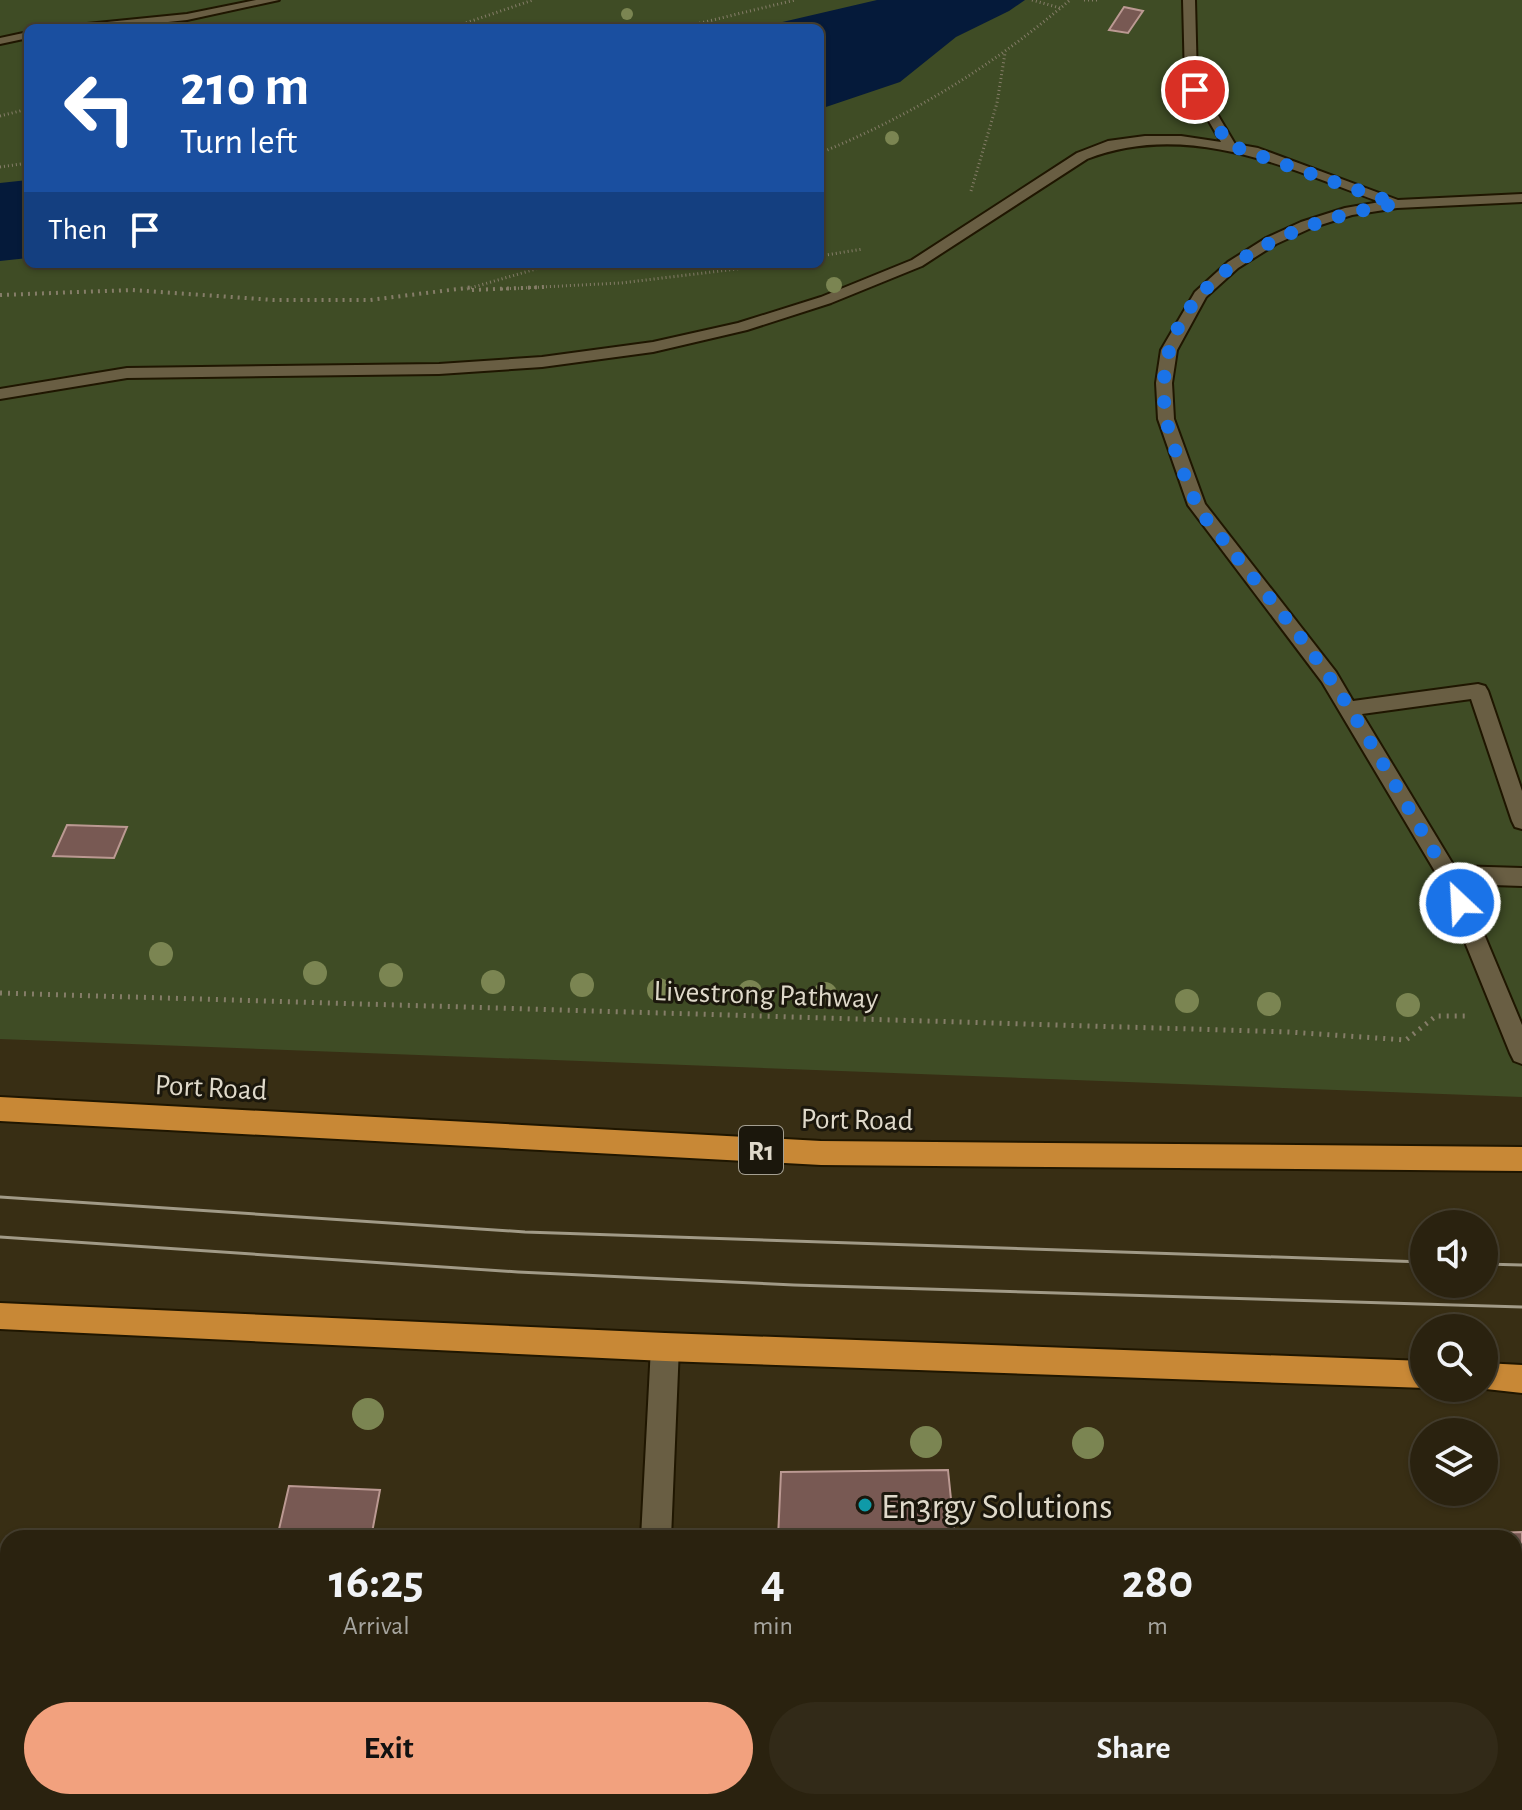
<!DOCTYPE html>
<html lang="en">
<head>
<meta charset="utf-8">
<style>
  body { margin:0; font-family:"Alegreya Sans",sans-serif; background:#322a18; color:#f1f3f6; height:100vh; display:flex; flex-direction:column; font-size:30px; white-space:nowrap }
  * { box-sizing:border-box; margin:0 }
  p { font-size:26px; color:#a5a49e }
  .icon { flex:none; width:44px; height:44px; fill:none; stroke:currentColor; stroke-width:2; stroke-linecap:round; stroke-linejoin:round }
  .map { position:relative; flex:1; overflow:hidden }
  .drawer { position:absolute; left:0px; top:1530px; width:1522px; height:280px; display:flex; flex-direction:column; background:#2a220f; border-radius:24px 24px 0 0; box-shadow:0 2px 6px #0004,0 0 0 2px #463f2f }
  .drawer>* { flex:none }
  .banner { position:absolute; left:24px; top:24px; width:800px; height:244px; border-radius:12px; box-shadow:0 2px 6px #0004,0 0 0 2px #463f2f; background:#1a4fa0; color:#fff; overflow:hidden }
  .buttons { position:absolute; left:1410px; top:1210px; display:grid; gap:16px }
  .buttons a { display:grid; place-items:center; width:88px; height:88px; border-radius:50%; background:#2a220f; box-shadow:0 2px 6px #0004,0 0 0 2px #463f2f; font-size:40px }
  .pin { position:absolute; display:grid; place-items:center; width:68px; height:68px; color:#fff; margin:-34px; border:4px solid #fff; border-radius:50%; box-shadow:0 2px 8px #0007 }
  .me { position:absolute; width:88px; margin:-44px; rotate:335deg; stroke-linejoin:round; filter:drop-shadow(0 0 6px #0008) }
  .turn { display:flex; align-items:center; gap:28px; height:168px; padding:0 24px; font-size:36px }
  .turn .icon { width:104px; height:104px; stroke-width:2.5 }
  .turn b { display:block; font-size:56px; line-height:68px }
  .then { display:flex; align-items:center; height:76px; padding:0 24px; background:#0003; gap:16px; font-size:30px }
  .eta { display:flex; justify-content:space-evenly; align-items:center; height:136px; text-align:center }
  .eta b { font-size:48px; font-weight:700; line-height:56px }
  .button { display:flex; gap:16px; margin-top:auto; padding:16px 24px }
  .button a { flex:1; height:92px; border-radius:48px; background:#f2a17e; color:#111; font-size:32px; font-weight:700; line-height:92px; text-align:center }
  .button a+a { background:#322a18; color:#f1f3f6 }
  .map>svg:first-child { display:block }
</style>
</head>
<body>
<div class="map">
<svg width="1522" height="1810" viewBox="0 0 1522 1810">
  <rect width="100%" height="100%" fill="#382e14"/>
  <path fill="#3f4c25" fill-rule="evenodd" d="M 0,0 L 1522,0 L 1522,1097 L 0,1039 ZM 28,28 L 820,28 L 820,264 L 28,264 Z"/>
  <path fill="#051a3a" d="M 877,0 L 1025,0 L 1009,11 L 956,37 L 900,82 L 820,109 L 820,28 L 757,28 Z
    M 28,180 L 28,258 L 0,261 L 0,183 Z"/>
  <path fill="#785953" stroke="#bb9992" stroke-width="2" d="M 1124,7 L 1143,11 L 1128,33 L 1109,30 Z
    M 67,825 L 127,827 L 114,858 L 53,856 Z
    M 948,1470 L 955,1538 L 778,1538 L 781,1472 Z
    M 289,1486 L 380,1490 L 371,1538 L 277,1538 Z
    M 1522,1532 L 1522,1810 L 1116,1810 L 1115,1802 L 1514,1802 L 1514,1538 L 1357,1538 Z
    M 0,1551 L 8,1552 L 8,1576 L 0,1602 Z
    M 103,1802 L 267,1802 L 280,1803 L 279,1810 L 101,1810 Z
    M 764,1802 L 1090,1802 L 1091,1810 L 763,1810 Z"/>
  <g fill="none" stroke-linecap="round" stroke-linejoin="round">
    <defs>
      <path id="service" d="M 256,0 L 279,0 L 187,20 L 111,28 L 71,28 L 77,25 L 187,14 Z
        M 1183,0 L 1195,0 L 1197,80 L 1235,144 L 1258,148 L 1398,200 L 1522,194 L 1522,202 L 1397,208 L 1352,215 L 1311,228 L 1276,244 L 1238,268 L 1206,297 L 1177,350 L 1172,383 L 1174,419 L 1205,504 L 1336,672 L 1353,701 L 1478,684 L 1485,686 L 1488,691 L 1522,791 L 1522,829 L 1515,827 L 1512,821 L 1471,699 L 1362,714 L 1454,866 L 1522,868 L 1522,886 L 1463,884 L 1522,1025 L 1522,1064 L 1514,1061 L 1510,1053 L 1439,878 L 1322,682 L 1188,505 L 1158,419 L 1156,383 L 1161,350 L 1195,292 L 1228,262 L 1266,238 L 1301,222 L 1345,208 L 1380,202 C 1286,167 1187,120 1087,159 L 922,266 L 831,303 L 747,330 L 653,352 L 542,367 L 439,374 L 127,378 L 0,399 L 0,389 L 127,368 L 439,364 L 542,357 L 653,342 L 738,323 L 821,297 L 912,260 L 1077,153 L 1108,141 L 1145,136 L 1181,136 L 1221,142 L 1185,80 Z
        M 28,32 L 28,38 L 0,44 L 0,38 Z"/>
      <path id="minor" d="M 665,1333 L 675,1337 L 679,1347 L 671,1538 L 641,1538 L 651,1347 L 655,1337 Z
        M 628,1802 L 660,1802 L 660,1810 L 628,1810 Z"/>
      <path id="trunk" d="M 0,1097 L 821,1141 L 1522,1147 L 1522,1171 L 821,1165 L 0,1121 Z
        M 0,1303 L 665,1333 L 1424,1361 L 1426,1388 L 665,1361 L 0,1329 Z
        M 1484,1363 L 1522,1365 L 1522,1393 L 1477,1388 L 1484,1388 Z"/>
    </defs>
    <use href="#service" stroke="#1f1600" stroke-width="4"/>
    <use href="#minor" stroke="#1f1600" stroke-width="4"/>
    <use href="#trunk" stroke="#1f1600" stroke-width="4"/>
    <path stroke="#857d68" stroke-width="3" stroke-dasharray="1 3" stroke-linecap="butt" d="M 1032,0 L 1060,8
      M 1084,0 L 1097,0
      M 451,28 L 533,0
      M 680,28 L 795,0
      M 0,116 L 28,109
      M 820,153 C 913,115 994,65 1070,0
      M 0,167 L 28,163
      M 971,191 L 997,103 L 1005,53
      M 820,256 L 863,249
      M 467,289 L 553,264
      M 502,289 L 621,283 L 778,264"/>
    <path stroke="#857d68" stroke-width="4" stroke-dasharray="2 5" stroke-linecap="butt" d="M 472,290 L 544,287
      M 0,295 L 132,290 L 274,300 L 370,300 L 474,287"/>
    <path stroke="#857d68" stroke-width="5" stroke-dasharray="2 6" stroke-linecap="butt" d="M 0,993 L 1289,1032 L 1406,1040 L 1436,1016 L 1469,1016"/>
    <use href="#service" fill="#695e43" fill-rule="evenodd"/>
    <use href="#minor" fill="#695e43" fill-rule="evenodd"/>
    <use href="#trunk" fill="#c88836" fill-rule="evenodd"/>
    <path stroke="#a19a87" stroke-width="3" d="M 0,1197 L 525,1232 L 1424,1262
      M 0,1237 L 518,1272 L 794,1285 L 1522,1307
      M 1484,1264 L 1522,1265"/>
  </g>
  <g fill="#7b8552">
    <circle cx="627" cy="14" r="6"/>
    <circle cx="892" cy="138" r="7"/>
    <circle cx="834" cy="285" r="8"/>
    <circle cx="161" cy="954" r="12"/>
    <circle cx="315" cy="973" r="12"/>
    <circle cx="391" cy="975" r="12"/>
    <circle cx="493" cy="982" r="12"/>
    <circle cx="582" cy="985" r="12"/>
    <circle cx="659" cy="990" r="12"/>
    <circle cx="750" cy="992" r="12"/>
    <circle cx="825" cy="994" r="12"/>
    <circle cx="1187" cy="1001" r="12"/>
    <circle cx="1269" cy="1004" r="12"/>
    <circle cx="1408" cy="1005" r="12"/>
    <circle cx="368" cy="1414" r="16"/>
    <circle cx="926" cy="1442" r="16"/>
    <circle cx="1088" cy="1443" r="16"/>
  </g>
  <g fill="none" stroke-linecap="round" stroke-linejoin="round">
    <path stroke="#1a73e8" stroke-width="14" stroke-dasharray="0 25.2" d="M 1195,90 L 1229,145 L 1397,204 C 1288,220 1144,282 1166,417 C 1169,438 1187,483 1196,503 C 1204,519 1218,533 1229,547 C 1262,590 1299,632 1329,677 C 1372,740 1408,810 1448,875 L 1460,903"/>
  </g>
  <circle fill="#0f9aa8" stroke="#1b170c" stroke-width="3" cx="865" cy="1505" r="8"/>
  <g text-anchor="middle" stroke-width="6" stroke-linejoin="round" paint-order="stroke">
    <rect fill="#1b170c" stroke="#a49f91" stroke-width="2" x="739" y="1126" width="44" height="48" rx="6"/>
    <g font-size="28" font-weight="bold" fill="#dfd9ca">
      <text x="761" y="1160">R1</text>
    </g>
    <g font-size="30" fill="#dfd9ca" stroke="#1b170c">
      <text transform="translate(766 994) rotate(2)" y="10">Livestrong Pathway</text>
      <text transform="translate(211 1087) rotate(3)" y="10">Port Road</text>
      <text transform="translate(857 1119) rotate(1)" y="10">Port Road</text>
    </g>
    <g font-size="36" fill="#dfd9ca" stroke="#1b170c" text-anchor="start">
      <text x="881" y="1518">En3rgy Solutions</text>
    </g>
  </g>
</svg>
<div class="buttons">
<a><svg class="icon" aria-label="sound" viewBox="0 0 24 24"><path d="M4 9h4l5-4v14l-5-4H4zM17 9q2 3 0 6"/></svg></a>
<a><svg class="icon" aria-label="search" viewBox="0 0 24 24"><circle cx="10" cy="10" r="6"/><path d="M15 15l6 6"/></svg></a>
<a><svg class="icon" aria-label="layers" viewBox="0 0 24 24"><path d="M12 4l9 5-9 5-9-5zM3 14l9 5 9-5"/></svg></a>
</div>
<div class="pin" style="left:1195px;top:90px;background:#d93025"><svg class="icon" aria-label="arrive" viewBox="0 0 24 24"><path d="M6 21V4h12l-3 4 3 4H6"/></svg></div>
<svg class="me" style="left:1460px;top:903px" viewBox="-20 -20 40 40"><circle r="17" fill="#1a73e8" stroke="#fff" stroke-width="3"/><path d="M0-11L8 9 0 5-8 9z" fill="#fff"/></svg>
<div class="banner">
<div class="turn"><svg class="icon" aria-label="left" viewBox="0 0 24 24"><path d="M17 20v-9H6M10 6l-5 5 5 5"/></svg><div><b>210 m</b>Turn left</div></div>
<div class="then">Then<svg class="icon" aria-label="arrive" viewBox="0 0 24 24"><path d="M6 21V4h12l-3 4 3 4H6"/></svg></div>
</div>
<section class="drawer">
<div class="eta">
<div><b>16:25</b><p>Arrival</p></div>
<div><b>4</b><p>min</p></div>
<div><b>280</b><p>m</p></div>
</div>
<div class="button"><a>Exit</a><a>Share</a></div>
</section>
</div>
</body>
</html>
